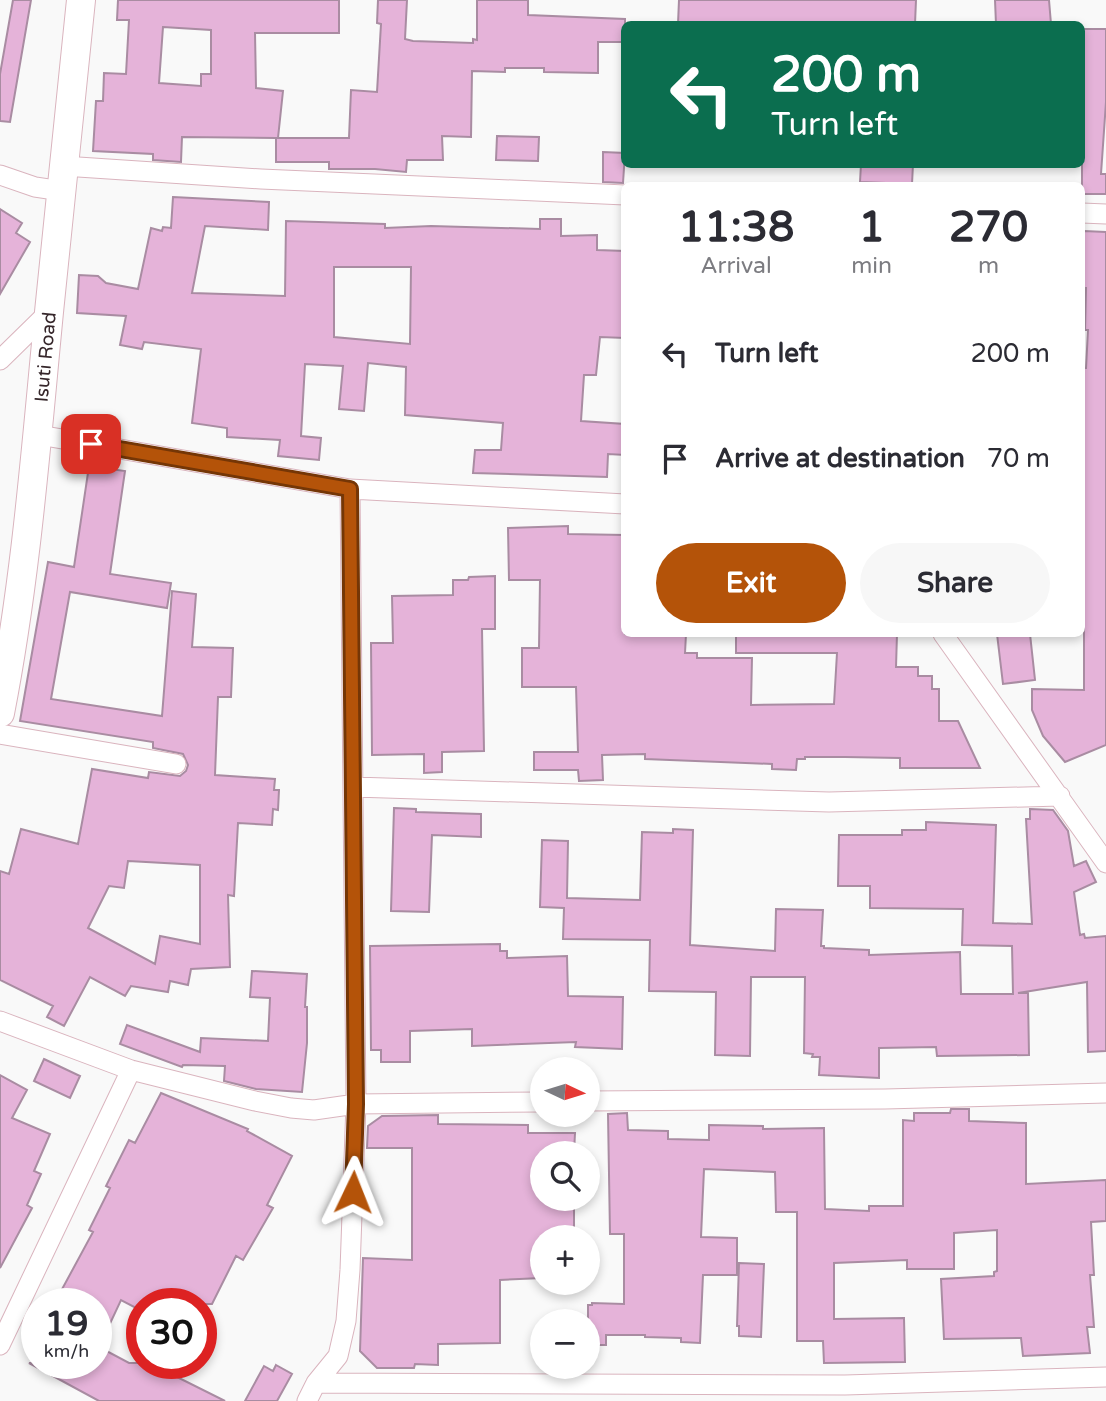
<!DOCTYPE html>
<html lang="en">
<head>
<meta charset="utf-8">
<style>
	:root { --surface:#fff; --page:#f7f7f7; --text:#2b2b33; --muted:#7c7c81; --accent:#b45309 }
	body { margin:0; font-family:"Varela Round",sans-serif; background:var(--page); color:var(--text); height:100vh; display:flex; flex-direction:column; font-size:26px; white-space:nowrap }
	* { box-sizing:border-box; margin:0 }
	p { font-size:23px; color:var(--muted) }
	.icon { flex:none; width:38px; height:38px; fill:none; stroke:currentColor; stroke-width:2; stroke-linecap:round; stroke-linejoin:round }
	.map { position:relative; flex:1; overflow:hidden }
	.details { position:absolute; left:621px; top:182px; width:464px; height:455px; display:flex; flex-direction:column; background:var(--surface); border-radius:10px; box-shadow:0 4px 10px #0003 }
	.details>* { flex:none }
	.top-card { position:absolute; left:621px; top:21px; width:464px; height:147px; border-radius:10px; box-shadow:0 4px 10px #0003; background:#0b6e4f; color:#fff; overflow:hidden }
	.needle { width:46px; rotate:94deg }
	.controls { position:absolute; left:530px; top:1057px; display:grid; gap:14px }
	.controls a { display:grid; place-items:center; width:70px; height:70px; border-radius:50%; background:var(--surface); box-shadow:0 4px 10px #0003; font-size:35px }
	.speed { position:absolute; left:21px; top:1288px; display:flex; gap:14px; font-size:35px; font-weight:700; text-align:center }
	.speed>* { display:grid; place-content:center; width:91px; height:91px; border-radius:50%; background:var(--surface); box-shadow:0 4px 10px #0003; line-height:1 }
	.speed small { font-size:18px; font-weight:400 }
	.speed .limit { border:10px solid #d22; background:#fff; color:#111 }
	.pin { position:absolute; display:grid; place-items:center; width:60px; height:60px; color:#fff; margin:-30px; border-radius:14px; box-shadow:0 4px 10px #0006 }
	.me { position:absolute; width:77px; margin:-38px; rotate:2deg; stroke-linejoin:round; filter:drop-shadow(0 0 5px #0008) }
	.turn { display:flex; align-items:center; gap:24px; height:147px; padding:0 35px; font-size:32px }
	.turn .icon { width:91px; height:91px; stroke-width:2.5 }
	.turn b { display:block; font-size:49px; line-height:60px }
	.eta { display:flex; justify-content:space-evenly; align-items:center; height:119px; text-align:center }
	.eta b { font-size:42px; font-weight:700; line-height:49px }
	.primary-button { display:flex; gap:14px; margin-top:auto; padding:14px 35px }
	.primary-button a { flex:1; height:80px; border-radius:42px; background:var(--accent); color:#fff; font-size:28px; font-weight:700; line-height:80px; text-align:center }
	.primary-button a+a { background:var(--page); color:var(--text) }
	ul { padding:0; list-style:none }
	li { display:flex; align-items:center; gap:21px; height:105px; padding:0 35px }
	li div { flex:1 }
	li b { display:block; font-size:26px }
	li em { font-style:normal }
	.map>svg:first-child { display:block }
	.building { fill:#e5b3d9; stroke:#a98ca2; stroke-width:2; fill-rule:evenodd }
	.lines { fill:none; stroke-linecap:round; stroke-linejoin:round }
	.street-casing { stroke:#dab4be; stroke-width:21 }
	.secondary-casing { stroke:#dab4be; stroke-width:30 }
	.street { stroke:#fff; stroke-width:19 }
	.secondary { stroke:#fff; stroke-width:28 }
	.route-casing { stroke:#753606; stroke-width:18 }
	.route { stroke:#b45309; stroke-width:12 }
	.labels { text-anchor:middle; stroke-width:6; stroke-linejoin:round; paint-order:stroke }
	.street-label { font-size:19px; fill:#35262a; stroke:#f9f9f9 }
</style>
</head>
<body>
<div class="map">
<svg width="1106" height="1401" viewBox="0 0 1106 1401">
	<rect width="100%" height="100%" fill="#f9f9f9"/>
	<path class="building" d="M13,0H31L10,122L0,121V74Z
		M118,0H339V33H255L256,88L283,91L278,138H349L351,90L377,92L381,24L377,23L378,0H407L405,39L413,41L473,43V39L477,40V0H528V15L625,19V42H598V73L544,72V68H505V72L472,71L471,137L442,136L443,160H407L406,172L375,169H329V162H276V138L182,137L181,162L153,160V154L93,151L96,101H103L104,73L126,74L129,20H117ZM163,27L211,30V74H201V86L159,83Z
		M679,0H916L915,24H678Z
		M995,0H1049L1051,24H996Z
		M1082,29H1106V102L1101,174H1106V194H1082Z
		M497,136L539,137L538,161L496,160Z
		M603,152L625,153L623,183L603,182Z
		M861,164H913L912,184L860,182Z
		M173,197L269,202L268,230L205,226L192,293L285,296L286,221L385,224V228L431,226L540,229V219H561V236L597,235V250L625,251V338L600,337L596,375H584L581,421L625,424V455L608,454L607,477L473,473L475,450H501L503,423L405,415L406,367L368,363L364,411L339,409L343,366L305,364L301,436L321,438L319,460L278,456L280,440L227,437V428L192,423L201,349L144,342L142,349L120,345L126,316L77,313L79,275L98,276L106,283L138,289L151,228L162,231L163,227L171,228ZM334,267H411L410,344L334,337Z
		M0,209L22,223L16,233L30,242L0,294Z
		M1084,231L1106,232V745L1065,762L1043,736L1032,710V689L1084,690V615H1082L1083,394H1082V368H1086L1088,330H1085L1086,288H1083Z
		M89,466L125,471L110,574L171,583L167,608L70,592L51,699L162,716L172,591L196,594L192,647L233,648L231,697H218L215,775L275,779L274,790H279L278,810L273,809L272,825L238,823L234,896L228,895L230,967L191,969L188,985L170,981L168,992L131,986L125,996L90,977L64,1026L47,1017L53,1006L0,980V871L9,874L21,829L78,844L92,769L148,778L149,772L180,776L186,771L188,765L183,754L153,748V742L20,721L48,562L74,567ZM128,861L200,865V944L160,936L155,964L88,928L109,886L124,888Z
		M568,526V534L625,535V634H686L685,653H697V658H752L751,705L834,704L837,653H736V634H897L896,667H918V676H932V689H939V721H958L980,768H900V758L845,757H805V759H797L796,770L772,769V764L645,759V754L602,755L603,780L579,781L578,770H534V752H578L576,687H522V648H539L540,580H509L508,528Z
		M495,576V629H482L484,751L442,752V772L424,773V754L372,755L371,643H393L392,596L453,595V580H468L469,577Z
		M997,634H1030L1035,680L1003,684Z
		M394,808L416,809V812L481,814V837L432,835L429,912L391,911Z
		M1030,809L1053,810L1068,831L1074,866L1086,861L1096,882L1074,892L1080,935L1084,934L1085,938L1106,936V1051L1088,1052L1087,982L1018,993H1028L1029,1055L937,1056L936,1047L879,1048V1078L819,1075L820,1057H812L813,1054L804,1053L805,977H751L750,1056L715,1055L716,992L649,991L650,940L563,939L564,908L540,907L542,840L568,841L567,898L640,900L642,832L673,833V829L693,830L690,945L775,951L776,909L823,910L821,946H824V948L869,950V955L960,952L961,994H1013L1012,946L962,945L963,909L870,908V886H838L839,835H902V830H926V822L996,825L993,923L1032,924L1026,819H1030Z
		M500,944V951H507V958L567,956L568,996L623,997L622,1049L575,1047L576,1042L472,1046V1029L410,1031V1062H381V1050H371L370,946Z
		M252,971L307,974L305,1007H307V1043L302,1092L256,1089L224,1081L225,1066L183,1065L182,1067L120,1044L127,1025L200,1052L201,1038L268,1041L270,998L250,997Z
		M44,1059L80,1076L70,1098L34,1081Z
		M0,1075L27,1090L12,1118L50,1134L34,1171L41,1174L27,1205L32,1208L0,1268Z
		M161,1093L248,1129L247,1131L292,1156L267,1205L273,1208L243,1260L236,1256L212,1304H142V1311L121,1300L99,1347L129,1363H182L175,1376L225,1401H99L29,1363H96V1304H54L93,1232L89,1230L110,1188L106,1186L129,1140L135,1143Z
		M951,1109H969V1121L1026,1123V1184L1106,1180V1221L1091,1222L1094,1275H1090L1094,1327H1087L1090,1353L1023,1356L1021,1338L944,1339L941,1279L994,1276V1272L997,1271V1230L954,1233V1269H907V1260L834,1263V1319L904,1318L905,1362L824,1363L823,1341H797V1212H776L775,1172L704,1169L701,1237L737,1238V1275H703L700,1343L681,1342V1338L645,1337V1335H606V1345H588V1305H592V1303L624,1304V1234H610L608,1114L627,1113L628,1130L668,1131V1139L709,1140V1125L763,1126V1129L824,1128L825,1209L869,1211V1206H903V1120L914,1121V1113H950Z
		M438,1115V1124L528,1125V1133H575L574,1153H542V1199H574V1237H542V1278L500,1280V1343L438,1344V1365L415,1364L414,1368H377L360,1351L363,1258L412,1260V1148H367L368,1126L382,1116Z
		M739,1263L764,1264L761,1337L739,1336V1326H737Z
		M276,1365L292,1374L277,1401H245L264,1366L273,1371Z"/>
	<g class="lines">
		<defs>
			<path id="street" d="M63,166L261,179L625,195
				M0,175L35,187L62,191
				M1082,213L1106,214
				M0,360L49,312
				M39,435L350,489L625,504
				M943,634L1106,863
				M0,734L176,764
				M354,787L829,802L1060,796
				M0,1021L131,1070L255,1101L291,1108L314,1110L356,1104L542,1102
				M588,1101L885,1099L1106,1093
				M0,1345L131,1070
				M316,1383L845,1385L1106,1377
				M307,1401L316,1383L338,1356L346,1321L350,1270L356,1104L350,489"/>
			<g id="secondary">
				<path id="s1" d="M0,713C26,580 36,446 49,312C59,208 70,104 81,0"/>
			</g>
		</defs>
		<use href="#street" class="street-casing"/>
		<use href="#secondary" class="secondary-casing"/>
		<use href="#street" class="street"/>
		<use href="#secondary" class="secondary"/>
	</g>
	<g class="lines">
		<defs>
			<path id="route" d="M91,444L350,489L356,1104L353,1192"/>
		</defs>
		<use href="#route" class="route-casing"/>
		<use href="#route" class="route"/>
	</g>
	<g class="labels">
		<g class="street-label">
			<text dy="7" stroke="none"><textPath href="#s1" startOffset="359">Isuti Road</textPath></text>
		</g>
	</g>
</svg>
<div class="controls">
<a><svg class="needle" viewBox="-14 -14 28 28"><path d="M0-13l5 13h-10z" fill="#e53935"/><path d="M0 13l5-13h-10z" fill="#7c7c81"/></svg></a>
<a><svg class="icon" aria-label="search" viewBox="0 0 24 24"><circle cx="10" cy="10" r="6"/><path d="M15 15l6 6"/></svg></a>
<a>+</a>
<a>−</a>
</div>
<div class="speed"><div>19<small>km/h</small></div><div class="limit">30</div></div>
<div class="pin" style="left:91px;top:444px;background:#d93025"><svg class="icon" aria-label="arrive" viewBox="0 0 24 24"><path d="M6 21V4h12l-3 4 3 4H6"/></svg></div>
<svg class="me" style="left:353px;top:1192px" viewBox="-20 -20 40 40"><path d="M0-17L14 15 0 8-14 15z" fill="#b45309" stroke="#fff" stroke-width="4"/></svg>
<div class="top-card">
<div class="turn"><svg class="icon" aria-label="left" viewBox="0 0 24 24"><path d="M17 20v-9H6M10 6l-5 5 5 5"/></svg><div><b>200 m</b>Turn left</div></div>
</div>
<section class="details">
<div class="eta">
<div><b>11:38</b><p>Arrival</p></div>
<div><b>1</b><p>min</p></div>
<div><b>270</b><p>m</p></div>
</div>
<ul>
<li><svg class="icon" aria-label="left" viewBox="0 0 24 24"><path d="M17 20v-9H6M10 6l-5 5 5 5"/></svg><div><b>Turn left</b></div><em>200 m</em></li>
<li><svg class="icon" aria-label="arrive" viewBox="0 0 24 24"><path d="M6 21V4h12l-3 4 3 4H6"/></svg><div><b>Arrive at destination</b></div><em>70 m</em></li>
</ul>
<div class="primary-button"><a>Exit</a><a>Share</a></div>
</section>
</div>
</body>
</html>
